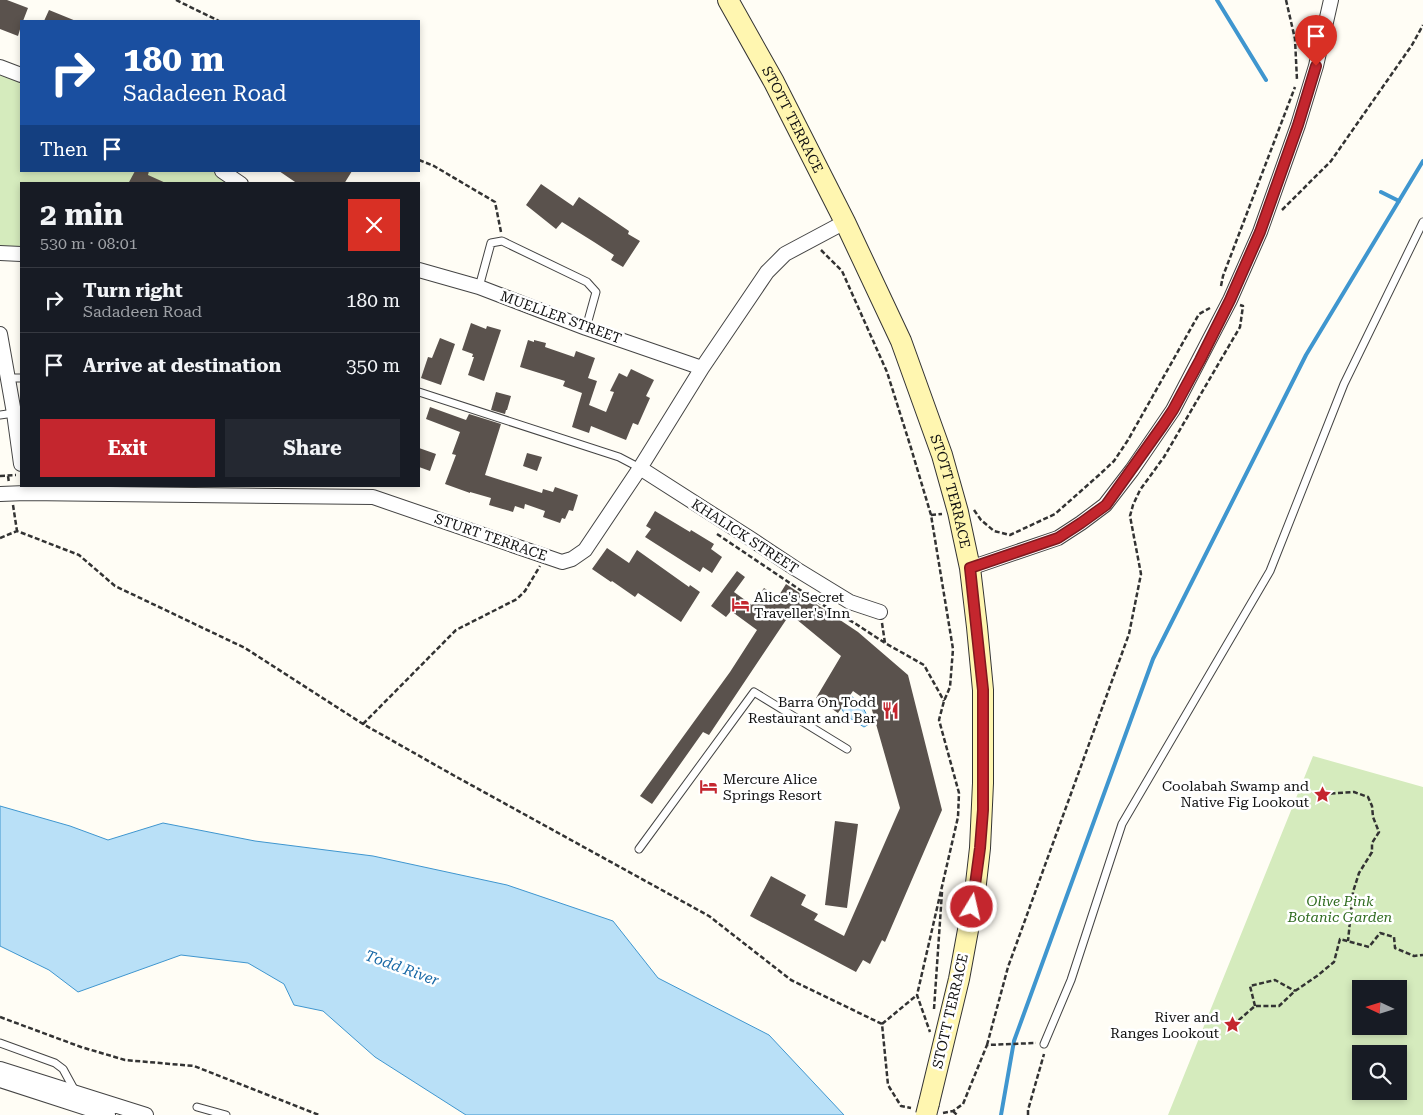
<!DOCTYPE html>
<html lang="en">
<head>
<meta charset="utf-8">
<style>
	:root { --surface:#171b24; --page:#242831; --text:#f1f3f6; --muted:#9ea1a6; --line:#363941; --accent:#c4262e }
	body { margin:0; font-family:"Roboto Serif",serif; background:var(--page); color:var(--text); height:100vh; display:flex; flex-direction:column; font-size:19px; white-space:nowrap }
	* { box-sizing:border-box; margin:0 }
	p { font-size:16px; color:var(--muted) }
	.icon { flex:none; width:28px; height:28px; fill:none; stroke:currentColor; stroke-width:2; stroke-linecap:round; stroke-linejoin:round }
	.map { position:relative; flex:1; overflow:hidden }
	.sheet { position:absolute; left:20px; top:182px; width:400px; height:305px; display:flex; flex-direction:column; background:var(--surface); border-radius:0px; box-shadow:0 2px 8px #0003 }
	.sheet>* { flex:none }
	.hud { position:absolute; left:20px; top:20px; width:400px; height:152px; border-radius:0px; box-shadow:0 2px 8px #0003; background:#1a4fa0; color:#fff; overflow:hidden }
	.needle { width:32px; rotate:274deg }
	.fabs { position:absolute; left:1352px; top:980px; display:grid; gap:10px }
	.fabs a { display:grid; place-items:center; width:55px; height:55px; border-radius:0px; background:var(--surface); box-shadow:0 2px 8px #0003; font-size:25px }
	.pin { position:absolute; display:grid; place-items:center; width:42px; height:42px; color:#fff; margin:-51px -21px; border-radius:50% 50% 50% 0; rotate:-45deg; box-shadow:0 0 5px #0007 }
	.pin .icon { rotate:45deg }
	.me { position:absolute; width:55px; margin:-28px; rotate:9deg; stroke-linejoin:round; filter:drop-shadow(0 0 4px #0008) }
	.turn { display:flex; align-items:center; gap:18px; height:105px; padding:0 20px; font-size:22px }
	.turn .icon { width:65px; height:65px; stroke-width:2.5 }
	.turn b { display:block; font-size:35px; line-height:42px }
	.then { display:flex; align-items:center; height:48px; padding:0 20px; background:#0003; gap:10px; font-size:19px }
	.round { display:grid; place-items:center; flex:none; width:52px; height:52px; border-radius:0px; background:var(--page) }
	.head { display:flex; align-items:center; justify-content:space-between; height:85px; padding:0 20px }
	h1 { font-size:30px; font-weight:700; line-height:38px }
	.action { display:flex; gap:10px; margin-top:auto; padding:10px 20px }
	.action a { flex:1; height:58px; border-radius:0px; background:var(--accent); color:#fff; font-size:20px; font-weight:700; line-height:58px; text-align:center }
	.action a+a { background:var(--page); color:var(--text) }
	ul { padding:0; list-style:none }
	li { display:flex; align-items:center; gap:15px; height:65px; padding:0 20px; border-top:1px solid var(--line) }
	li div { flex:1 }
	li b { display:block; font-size:19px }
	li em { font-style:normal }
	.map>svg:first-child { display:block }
	.green { fill:#d5ebbd; fill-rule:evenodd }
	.water { fill:#b9e0f7; stroke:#3f96cf }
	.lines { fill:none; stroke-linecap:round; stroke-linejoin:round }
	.stream { stroke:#3f96cf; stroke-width:4 }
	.building { fill:#5a524d }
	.service-casing { stroke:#444; stroke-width:9 }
	.minor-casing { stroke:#444; stroke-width:16 }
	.secondary-casing { stroke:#333; stroke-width:22 }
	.path { stroke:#333; stroke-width:2.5; stroke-dasharray:5 2.5; stroke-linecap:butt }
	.service { stroke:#fff; stroke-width:7 }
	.minor { stroke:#fff; stroke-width:14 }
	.secondary { stroke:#fff6b0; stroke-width:20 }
	.secondary-bridge-casing { stroke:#333; stroke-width:22; stroke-linecap:butt }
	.secondary-bridge { stroke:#fff6b0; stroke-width:20 }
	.route-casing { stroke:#7f191e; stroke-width:12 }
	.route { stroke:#c4262e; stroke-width:9 }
	.labels { text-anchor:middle; stroke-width:5; stroke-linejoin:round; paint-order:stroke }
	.street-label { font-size:14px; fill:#111; stroke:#fff }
	.poi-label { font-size:14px; fill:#111; stroke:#fff; text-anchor:end }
	.park-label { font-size:14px; font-style:italic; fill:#2f6b1f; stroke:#fff }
	.water-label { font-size:15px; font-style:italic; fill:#1768a6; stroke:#fff }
</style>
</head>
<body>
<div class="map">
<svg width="1423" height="1115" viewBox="0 0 1423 1115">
	<rect width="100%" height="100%" fill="#fffdf5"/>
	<path class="green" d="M0,67L21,75V171H222L241,184H21V254L0,253Z
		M1313,756L1423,787V1115H1168ZM1361,989H1399V1026H1361ZM1361,1054H1399V1091H1361Z"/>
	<path class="water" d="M850,695L861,704L871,723L864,727L845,715L841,707Z
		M0,806L70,826L108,840L163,823L255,841L373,856L507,885L613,921L658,978L769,1035L844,1115H466L375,1057L323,1011L294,1005L284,984L248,963L181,955L78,992L49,970L0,946Z"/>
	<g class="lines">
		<path class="stream" d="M1217,0L1266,80
			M1381,192L1399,201
			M1001,1115L1014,1041L1153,659L1306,355L1423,161"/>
	</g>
	<path class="building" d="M0,0H7L28,8L23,21H21V26L18,36L0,29Z
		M49,10L76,21H44Z
		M135,171H149L148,175L168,184H128Z
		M279,171H352L344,184H298Z
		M541,184L573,206L579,197L629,231L628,234L640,241L623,267L611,260L614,255L594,242L562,222L556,229L526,205Z
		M471,323L486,329L487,326L501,330L484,381L468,375L474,357H472L473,354L462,350Z
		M440,338L455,344L441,385L421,378L428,357L432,358Z
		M528,340L534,342V340L546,343L545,347L574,357L576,351L595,358L588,378L597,381L589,405L606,412L614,392L610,391L619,373L627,377L631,369L654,380L646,396L650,398L638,425L633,423L626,440L591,426L589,433L572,427L582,393L563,386L565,381L520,367Z
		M496,392L511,396L507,410H506L505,414L491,410Z
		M430,407L466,420L469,414L501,424L485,475L542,493L543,489L553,492L555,487L578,495L573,511L569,510L565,519L562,518L560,523L543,517L545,511L525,504L524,509L515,506L513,512L489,505L491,498L470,492V493L445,484L456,455L452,454L460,432L426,419Z
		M419,448L436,454L430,471L419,467Z
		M527,453L542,457L537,471L523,466Z
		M655,511L690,532L691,530L714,544L711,549L722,557L712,573L703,567L700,572L645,537L651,529L646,526Z
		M607,548L629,563L637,550L689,587L690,585L700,592L681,622L638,593L635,597L612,581L611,582L592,569Z
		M737,571L745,577L734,592L752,605L764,588L778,597L786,584L858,632L908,675L942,810L885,942L882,940L870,964L863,960L856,972L750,916L771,876L806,895L801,905L818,914L814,920L844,936L900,808L870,703L853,691L838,713L816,698L841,656L790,614L709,735L703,732L652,804L640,796L730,672L757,630L731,611L726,617L711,606Z
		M835,821L858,824L847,908L825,905Z"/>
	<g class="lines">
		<defs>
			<path id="service" d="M479,287L491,243L502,241L587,282L596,292L586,328
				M8,378H21
				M419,392L619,457L640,468
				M0,415L14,413
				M639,849L754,692L847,749
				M0,1043L55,1063L63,1069L75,1091
				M1044,1044L1071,980L1122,824L1270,571L1344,384L1423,222
				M197,1107L226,1115"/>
			<path id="minor" d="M0,67L21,75
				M222,171L241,184
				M0,253L21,254
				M419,270L479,287L586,328L702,368
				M0,334L14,413L21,464
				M640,468L751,539L796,569L850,602L880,612
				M0,494L26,493L373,497L562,562L572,559L585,550L640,468L702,368L767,272L785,254L845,222
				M970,568L1058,538L1081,523L1105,505L1132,470L1173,410L1230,300L1260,232L1298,125L1316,66L1331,0
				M0,1069L146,1115
				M0,1080L108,1115"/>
			<g id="secondary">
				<path id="s1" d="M728,0L774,82L845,222L901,341L942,455L958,512L970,568L977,627L983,690V783L980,848L975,892L959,979L929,1103"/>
			</g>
		</defs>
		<use href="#service" class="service-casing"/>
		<use href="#minor" class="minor-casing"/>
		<use href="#secondary" class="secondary-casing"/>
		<path class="path" d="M176,0L219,21
			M1286,0L1295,39L1297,80
			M419,160L434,166L495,202L501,232
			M1282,210L1331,161L1412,45L1423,25
			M821,250L842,271L887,372L911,448L931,515L953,649L950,687L944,701L939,720L959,793L958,817L917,995L930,1032
			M1221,286L1223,276L1295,87
			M0,476L16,475
			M8,476L9,483
			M13,505L17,531
			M974,510L981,520L994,531L1010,535L1055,514L1099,475L1114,461L1128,440L1199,314L1210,308
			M931,515L942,514
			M717,534L818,602L856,624L885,643
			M0,538L17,531L79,555L115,586L245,648L363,724L453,775L709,916L791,980L882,1024L888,1085L901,1106L911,1108
			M882,623L885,643L924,665L944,701
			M363,724L456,630L517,599L525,591L540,566
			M1323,794L1354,792L1368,797L1372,806L1373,817L1379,832L1372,843V852L1359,873L1353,892L1348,941
			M1255,1006L1250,986L1275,980L1295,991
			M934,1009L942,892
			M0,1017L81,1047L125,1060L194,1066L319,1115
			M882,1024L917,995
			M1233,1025L1255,1006H1279L1295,991L1317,976L1334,962L1340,939L1369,947L1380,933L1394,937L1395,948L1414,956L1423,955
			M987,1045L1008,967L1129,634L1141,574L1130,516L1133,505L1140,490L1164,457L1240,327L1243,306L1240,305
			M953,1111L957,1115
			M943,1113L953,1111L963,1104L987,1045L1036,1043
			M1028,1115V1110L1044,1054"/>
		<use href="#service" class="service"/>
		<use href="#minor" class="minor"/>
		<use href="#secondary" class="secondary"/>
		<defs>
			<path id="secondary-bridge" d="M926,1115L929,1103"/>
		</defs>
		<use href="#secondary-bridge" class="secondary-bridge-casing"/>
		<use href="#secondary-bridge" class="secondary-bridge"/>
	</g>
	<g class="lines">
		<defs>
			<path id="route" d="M972,907L980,848L983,810V690L970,568L1058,538L1081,523L1106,505L1163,425L1173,410L1200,360L1230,300L1260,232L1298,125L1316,66"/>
		</defs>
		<use href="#route" class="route-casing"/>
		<use href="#route" class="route"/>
	</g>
	<defs>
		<symbol id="hotel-bare" viewBox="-9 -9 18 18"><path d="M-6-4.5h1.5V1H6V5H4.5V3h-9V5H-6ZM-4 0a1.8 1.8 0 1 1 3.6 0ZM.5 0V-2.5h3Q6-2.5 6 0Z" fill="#c4262e" stroke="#fff" stroke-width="2.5" paint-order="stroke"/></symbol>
		<symbol id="restaurant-bare" viewBox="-9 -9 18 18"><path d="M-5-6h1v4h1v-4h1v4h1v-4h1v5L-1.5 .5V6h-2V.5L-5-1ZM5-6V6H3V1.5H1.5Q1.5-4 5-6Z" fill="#c4262e" stroke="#fff" stroke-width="2.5" paint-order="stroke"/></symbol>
		<symbol id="sight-bare" viewBox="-9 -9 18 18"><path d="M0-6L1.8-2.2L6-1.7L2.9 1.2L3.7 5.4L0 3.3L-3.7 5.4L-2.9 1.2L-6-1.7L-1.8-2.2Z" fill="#c4262e" stroke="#fff" stroke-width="2.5" paint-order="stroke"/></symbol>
	</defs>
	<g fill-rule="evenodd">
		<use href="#hotel-bare" x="728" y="592" width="25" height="25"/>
		<use href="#restaurant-bare" x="878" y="698" width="25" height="25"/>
		<use href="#hotel-bare" x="696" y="774" width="25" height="25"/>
		<use href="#sight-bare" x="1310" y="782" width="25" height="25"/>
		<use href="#sight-bare" x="1220" y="1012" width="25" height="25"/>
	</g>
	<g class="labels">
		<g class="street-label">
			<text dy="5" stroke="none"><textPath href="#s1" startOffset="136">STOTT TERRACE</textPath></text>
			<text transform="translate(561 317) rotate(20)" y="5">MUELLER STREET</text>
			<text dy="5" stroke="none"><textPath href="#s1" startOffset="541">STOTT TERRACE</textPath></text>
			<text transform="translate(745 536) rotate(33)" y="5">KHALICK STREET</text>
			<text transform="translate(491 537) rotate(19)" y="5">STURT TERRACE</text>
			<text transform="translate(950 1011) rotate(-77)" y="5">STOTT TERRACE</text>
		</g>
		<g class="poi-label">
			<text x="754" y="602" text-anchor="start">Alice's Secret<tspan x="754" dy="16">Traveller's Inn</tspan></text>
			<text x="876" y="707">Barra On Todd<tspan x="876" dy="16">Restaurant and Bar</tspan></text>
			<text x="723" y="784" text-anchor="start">Mercure Alice<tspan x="723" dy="16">Springs Resort</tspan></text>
			<text x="1309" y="791">Coolabah Swamp and<tspan x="1309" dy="16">Native Fig Lookout</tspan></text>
			<text x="1219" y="1022">River and<tspan x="1219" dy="16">Ranges Lookout</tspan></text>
		</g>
		<g class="park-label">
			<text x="1340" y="906">Olive Pink<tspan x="1340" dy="16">Botanic Garden</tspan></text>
		</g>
		<g class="water-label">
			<text transform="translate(402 968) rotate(20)" y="5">Todd River</text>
		</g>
	</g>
</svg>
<div class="fabs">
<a><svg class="needle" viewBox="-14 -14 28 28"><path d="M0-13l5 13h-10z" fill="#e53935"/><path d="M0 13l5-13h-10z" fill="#9ea1a6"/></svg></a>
<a><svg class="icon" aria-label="search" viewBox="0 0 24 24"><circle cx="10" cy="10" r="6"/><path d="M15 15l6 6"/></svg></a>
</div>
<div class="pin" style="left:1316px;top:66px;background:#d93025"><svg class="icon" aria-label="arrive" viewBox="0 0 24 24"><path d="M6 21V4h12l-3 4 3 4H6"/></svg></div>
<svg class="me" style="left:972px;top:907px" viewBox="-20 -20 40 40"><circle r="17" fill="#c4262e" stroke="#fff" stroke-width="3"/><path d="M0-11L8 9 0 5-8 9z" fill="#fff"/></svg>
<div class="hud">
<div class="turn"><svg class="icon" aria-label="right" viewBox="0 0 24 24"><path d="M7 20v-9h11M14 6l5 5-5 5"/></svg><div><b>180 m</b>Sadadeen Road</div></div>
<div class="then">Then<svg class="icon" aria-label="arrive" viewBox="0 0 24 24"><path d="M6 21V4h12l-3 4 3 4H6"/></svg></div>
</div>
<section class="sheet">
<div class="head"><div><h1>2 min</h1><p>530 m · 08:01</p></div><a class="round" style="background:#d93025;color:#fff"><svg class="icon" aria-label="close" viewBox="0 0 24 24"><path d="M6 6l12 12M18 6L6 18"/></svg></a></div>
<ul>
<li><svg class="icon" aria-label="right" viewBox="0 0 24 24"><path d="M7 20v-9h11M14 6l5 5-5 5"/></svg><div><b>Turn right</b><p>Sadadeen Road</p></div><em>180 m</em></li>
<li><svg class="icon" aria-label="arrive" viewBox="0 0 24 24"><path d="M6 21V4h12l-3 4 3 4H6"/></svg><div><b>Arrive at destination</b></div><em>350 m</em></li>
</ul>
<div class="action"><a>Exit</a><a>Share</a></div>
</section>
</div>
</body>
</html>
